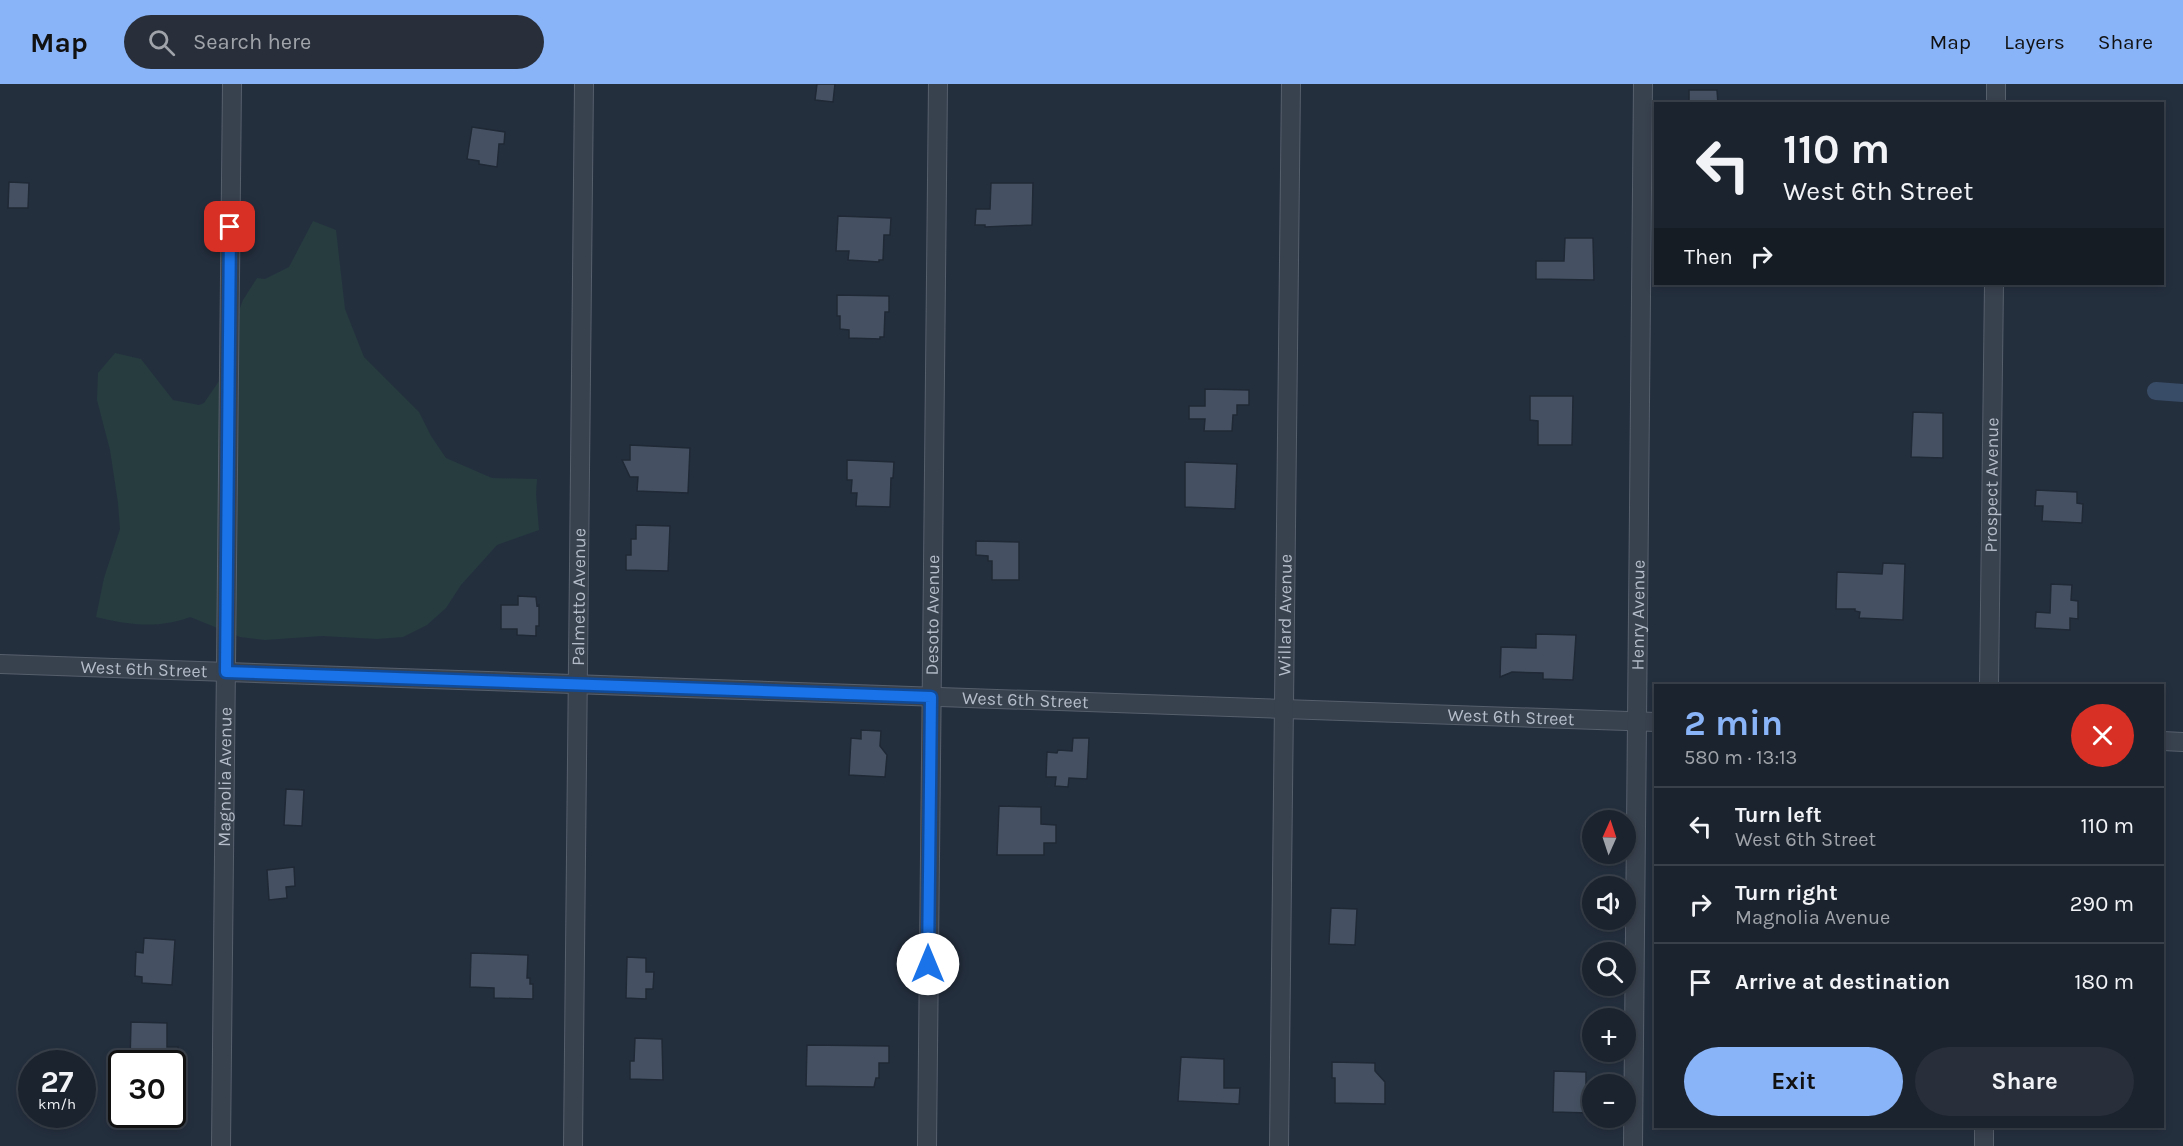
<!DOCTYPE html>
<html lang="en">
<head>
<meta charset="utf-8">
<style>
	:root { --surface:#1b232e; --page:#282f3a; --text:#f1f3f6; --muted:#a0a4aa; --line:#39404a; --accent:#8ab4f8 }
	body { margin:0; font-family:Karla,sans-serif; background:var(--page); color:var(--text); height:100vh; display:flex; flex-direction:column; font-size:22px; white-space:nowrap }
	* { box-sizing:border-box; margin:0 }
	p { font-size:20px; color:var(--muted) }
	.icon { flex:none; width:33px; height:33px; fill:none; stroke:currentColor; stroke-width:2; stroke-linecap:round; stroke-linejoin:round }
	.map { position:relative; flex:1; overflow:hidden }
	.side { position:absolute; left:1654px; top:600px; width:510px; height:444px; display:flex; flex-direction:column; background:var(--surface); border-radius:0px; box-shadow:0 3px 9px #0003,0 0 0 2px var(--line) }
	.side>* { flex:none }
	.banner { position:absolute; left:1654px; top:18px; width:510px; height:183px; border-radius:0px; box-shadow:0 3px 9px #0003,0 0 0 2px var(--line); background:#1b232e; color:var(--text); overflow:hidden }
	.needle { width:39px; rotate:3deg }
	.buttons { position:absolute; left:1582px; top:726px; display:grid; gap:12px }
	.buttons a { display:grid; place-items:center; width:54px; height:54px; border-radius:50%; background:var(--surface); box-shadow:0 3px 9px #0003,0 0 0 2px var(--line); font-size:30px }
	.speed { position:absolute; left:18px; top:966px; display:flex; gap:12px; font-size:30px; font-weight:700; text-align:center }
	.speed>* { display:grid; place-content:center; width:78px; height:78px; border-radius:50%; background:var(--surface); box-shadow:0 3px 9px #0003,0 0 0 2px var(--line); line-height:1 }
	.speed small { font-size:15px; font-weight:400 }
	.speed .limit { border:3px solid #111; border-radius:9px; background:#fff; color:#111 }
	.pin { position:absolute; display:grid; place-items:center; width:51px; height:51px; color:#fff; margin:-26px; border-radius:12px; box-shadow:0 3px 9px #0006 }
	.me { position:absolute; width:66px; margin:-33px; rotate:0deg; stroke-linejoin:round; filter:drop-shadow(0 0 4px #0008) }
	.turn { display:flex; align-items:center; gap:21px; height:126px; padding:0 30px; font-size:27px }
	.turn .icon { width:78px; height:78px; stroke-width:2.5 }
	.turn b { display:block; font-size:42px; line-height:51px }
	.then { display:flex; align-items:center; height:57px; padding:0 30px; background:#0003; gap:12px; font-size:22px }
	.round { display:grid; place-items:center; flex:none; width:63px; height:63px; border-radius:32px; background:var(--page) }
	.head { display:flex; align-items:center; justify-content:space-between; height:102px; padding:0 30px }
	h1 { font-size:36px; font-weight:700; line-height:45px; color:var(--accent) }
	.button { display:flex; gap:12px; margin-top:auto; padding:12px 30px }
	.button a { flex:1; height:69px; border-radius:36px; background:var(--accent); color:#111; font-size:24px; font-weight:700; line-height:69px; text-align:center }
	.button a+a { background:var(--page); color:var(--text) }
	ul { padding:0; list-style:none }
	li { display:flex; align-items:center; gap:18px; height:78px; padding:0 30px; border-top:2px solid var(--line) }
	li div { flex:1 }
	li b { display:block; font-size:22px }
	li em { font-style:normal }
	header { display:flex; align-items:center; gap:36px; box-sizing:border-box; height:84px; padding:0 30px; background:var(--accent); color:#111 }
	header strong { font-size:28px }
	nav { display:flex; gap:33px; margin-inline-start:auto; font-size:21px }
	.search { width:420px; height:54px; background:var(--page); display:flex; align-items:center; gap:15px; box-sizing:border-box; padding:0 21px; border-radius:33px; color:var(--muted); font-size:22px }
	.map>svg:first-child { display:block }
	.green { fill:#263c3f }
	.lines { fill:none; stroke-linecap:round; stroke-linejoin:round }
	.canal { stroke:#394c67; stroke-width:18 }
	.building { fill:#455162; stroke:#1f2835; stroke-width:1.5 }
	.minor-casing { stroke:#565f6c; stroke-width:20 }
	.minor { stroke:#38414e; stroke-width:18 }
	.route-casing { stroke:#114b97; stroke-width:15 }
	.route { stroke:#1a73e8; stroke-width:10 }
	.labels { text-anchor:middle; stroke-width:4.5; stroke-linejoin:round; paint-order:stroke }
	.street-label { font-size:18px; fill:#b4bcc9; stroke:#1d2633 }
</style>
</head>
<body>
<header>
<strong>Map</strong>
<div class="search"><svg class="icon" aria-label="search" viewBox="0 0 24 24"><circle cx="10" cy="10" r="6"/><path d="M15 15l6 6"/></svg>Search here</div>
<nav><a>Map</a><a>Layers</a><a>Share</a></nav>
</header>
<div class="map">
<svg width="2183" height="1062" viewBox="0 0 2183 1062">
	<rect width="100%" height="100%" fill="#242f3e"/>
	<path class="green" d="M313,137L336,146L345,225L364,273L419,328L431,352L446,374L492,394L537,395L536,410L539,446L497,461L461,501L446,524L427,541L403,553L377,555L322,552L265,556L240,553L190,533C159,545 128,541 96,533L104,494L120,445L118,419L110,366L97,316L98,289L115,269L141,275L173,316L199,321L204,319L221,294L234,239L243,216L257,194L265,195L289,183Z"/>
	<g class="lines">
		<path class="canal" d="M2156,307L2183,309"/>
	</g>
	<path class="building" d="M817,0H835L833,18L815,16Z
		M1689,6H1717L1718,20H1689Z
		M472,43L505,48L504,60H499L497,83L479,80V77L467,75Z
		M9,98L29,99L28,124H8Z
		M991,99H1033L1032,141L985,143V141H975L976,125H990Z
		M838,132L891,134L890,151H884L883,176H879V178L848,176L849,167H836Z
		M1565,154H1593L1594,196L1536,195V177H1564Z
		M837,211L889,212V228H885L884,253H880V255L849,254V246L840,245V232H837Z
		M1205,305L1249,306V321H1237V331H1233L1232,347H1204L1205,335H1189V322H1205Z
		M1530,312H1573L1572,361H1538V337L1530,336Z
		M1913,328L1943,329V374L1911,373Z
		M630,361L690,364L688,409L637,407L638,393H630L622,376H630Z
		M847,376L894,378L893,394H891L890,423L856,422L857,409H851L852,396H847Z
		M1185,378L1237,380L1235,425L1185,423Z
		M2036,406L2077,408V419L2083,420L2082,439L2042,437L2043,422H2035Z
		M636,441L670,442L668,487L626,486V471H631V455H636Z
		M976,457L1019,458V496H992V477H988V472L976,471Z
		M1883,479L1905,480L1903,536L1859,534L1860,528L1855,527V525H1836L1837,488L1882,490Z
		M2051,500L2072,501L2071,516L2078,517V535L2070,534V546L2035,544L2036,528L2050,529Z
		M518,512L536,513L537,522L539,521V542H536V552L517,551V545H501V521H518Z
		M1536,550L1576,551L1573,596L1543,595V589L1512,588L1500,593L1501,563L1536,564Z
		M861,646L881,647L880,662L887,671L885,693L849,691L851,654L861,655Z
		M1073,654H1089L1087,695L1069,694L1068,703L1055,702L1056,693H1046L1047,668L1057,669L1058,666L1072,667Z
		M286,705L304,706L302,742L284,741Z
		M999,722L1041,723V740L1056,741V759H1044V771H997Z
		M294,783L295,802L286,803L287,814L269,816L267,786Z
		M1331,824L1357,825L1355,861L1329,860Z
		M144,854L175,856L172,901L142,899V893L135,892L136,868L143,869Z
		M471,869L528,871L527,894H530V900H533V915L494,914V904L470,903Z
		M627,873L646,874V888H654L653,905H646V915L626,914Z
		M131,938L167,939V963H178V979L130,978Z
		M635,954L662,955L663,996L630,995V977H634Z
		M807,961L889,962V979H879V994H876L874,1003L806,1002Z
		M1181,973L1224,975V1004H1240L1239,1020L1178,1017Z
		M1332,978L1375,979V987L1385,998V1020L1335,1019V994H1332Z
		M1554,987L1586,988V1009H1590V1029L1553,1028Z"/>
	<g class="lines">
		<defs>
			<g id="minor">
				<path d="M1996,20V0"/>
				<path id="s1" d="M0,580L1656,638"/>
				<path id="s2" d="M1989,602L1994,200"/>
				<path d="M2163,657L2183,658"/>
				<path id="s3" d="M221,1062L232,0"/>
				<path id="s4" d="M573,1062L584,0"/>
				<path id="s5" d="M927,1062L938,0"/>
				<path id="s6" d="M1279,1062L1291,0"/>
				<path id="s7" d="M1633,1062L1643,0"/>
				<path d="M1984,1062V1042"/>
			</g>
		</defs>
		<use href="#minor" class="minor-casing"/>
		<use href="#minor" class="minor"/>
	</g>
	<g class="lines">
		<defs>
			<path id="route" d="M230,143L226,588L931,613L928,880"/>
		</defs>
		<use href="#route" class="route-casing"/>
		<use href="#route" class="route"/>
	</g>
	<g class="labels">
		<g class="street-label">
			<text dy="6" stroke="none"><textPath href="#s2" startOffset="201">Prospect Avenue</textPath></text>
			<text dy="6" stroke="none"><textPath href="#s4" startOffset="549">Palmetto Avenue</textPath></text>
			<text dy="6" stroke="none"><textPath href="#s5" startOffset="531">Desoto Avenue</textPath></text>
			<text dy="6" stroke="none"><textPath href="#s6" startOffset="531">Willard Avenue</textPath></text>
			<text dy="6" stroke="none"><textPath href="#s7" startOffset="531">Henry Avenue</textPath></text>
			<text dy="6" stroke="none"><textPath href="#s1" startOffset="144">West 6th Street</textPath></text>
			<text dy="6" stroke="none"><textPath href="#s1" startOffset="1026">West 6th Street</textPath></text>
			<text dy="6" stroke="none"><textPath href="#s1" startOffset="1512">West 6th Street</textPath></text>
			<text dy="6" stroke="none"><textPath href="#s3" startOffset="369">Magnolia Avenue</textPath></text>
		</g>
	</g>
</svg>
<div class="buttons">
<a><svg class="needle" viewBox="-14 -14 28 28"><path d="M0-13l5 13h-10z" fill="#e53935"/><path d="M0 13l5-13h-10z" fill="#a0a4aa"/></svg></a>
<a><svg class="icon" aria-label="sound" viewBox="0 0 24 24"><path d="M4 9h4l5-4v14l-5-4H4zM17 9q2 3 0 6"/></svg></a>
<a><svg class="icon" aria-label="search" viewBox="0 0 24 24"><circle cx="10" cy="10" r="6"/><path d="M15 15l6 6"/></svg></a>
<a>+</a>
<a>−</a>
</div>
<div class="speed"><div>27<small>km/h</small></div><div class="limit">30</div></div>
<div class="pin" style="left:230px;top:143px;background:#d93025"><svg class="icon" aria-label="arrive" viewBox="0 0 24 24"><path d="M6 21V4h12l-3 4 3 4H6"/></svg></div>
<svg class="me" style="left:928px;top:880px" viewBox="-20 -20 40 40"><circle r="19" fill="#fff"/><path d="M0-13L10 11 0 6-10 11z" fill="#1a73e8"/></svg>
<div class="banner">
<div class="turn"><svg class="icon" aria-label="left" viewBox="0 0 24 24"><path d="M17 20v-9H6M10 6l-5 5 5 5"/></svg><div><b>110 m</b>West 6th Street</div></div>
<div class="then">Then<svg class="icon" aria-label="right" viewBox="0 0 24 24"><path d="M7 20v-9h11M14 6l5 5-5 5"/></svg></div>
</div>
<section class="side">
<div class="head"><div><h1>2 min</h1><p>580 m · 13:13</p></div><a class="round" style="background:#d93025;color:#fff"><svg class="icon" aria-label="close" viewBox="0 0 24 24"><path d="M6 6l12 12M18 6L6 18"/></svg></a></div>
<ul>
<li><svg class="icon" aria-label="left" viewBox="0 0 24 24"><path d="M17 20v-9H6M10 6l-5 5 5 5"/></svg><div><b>Turn left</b><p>West 6th Street</p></div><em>110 m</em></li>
<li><svg class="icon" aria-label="right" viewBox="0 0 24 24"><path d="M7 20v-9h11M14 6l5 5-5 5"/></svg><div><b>Turn right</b><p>Magnolia Avenue</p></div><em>290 m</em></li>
<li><svg class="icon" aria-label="arrive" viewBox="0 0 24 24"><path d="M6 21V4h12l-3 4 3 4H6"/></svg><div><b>Arrive at destination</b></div><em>180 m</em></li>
</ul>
<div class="button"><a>Exit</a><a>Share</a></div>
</section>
</div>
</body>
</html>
